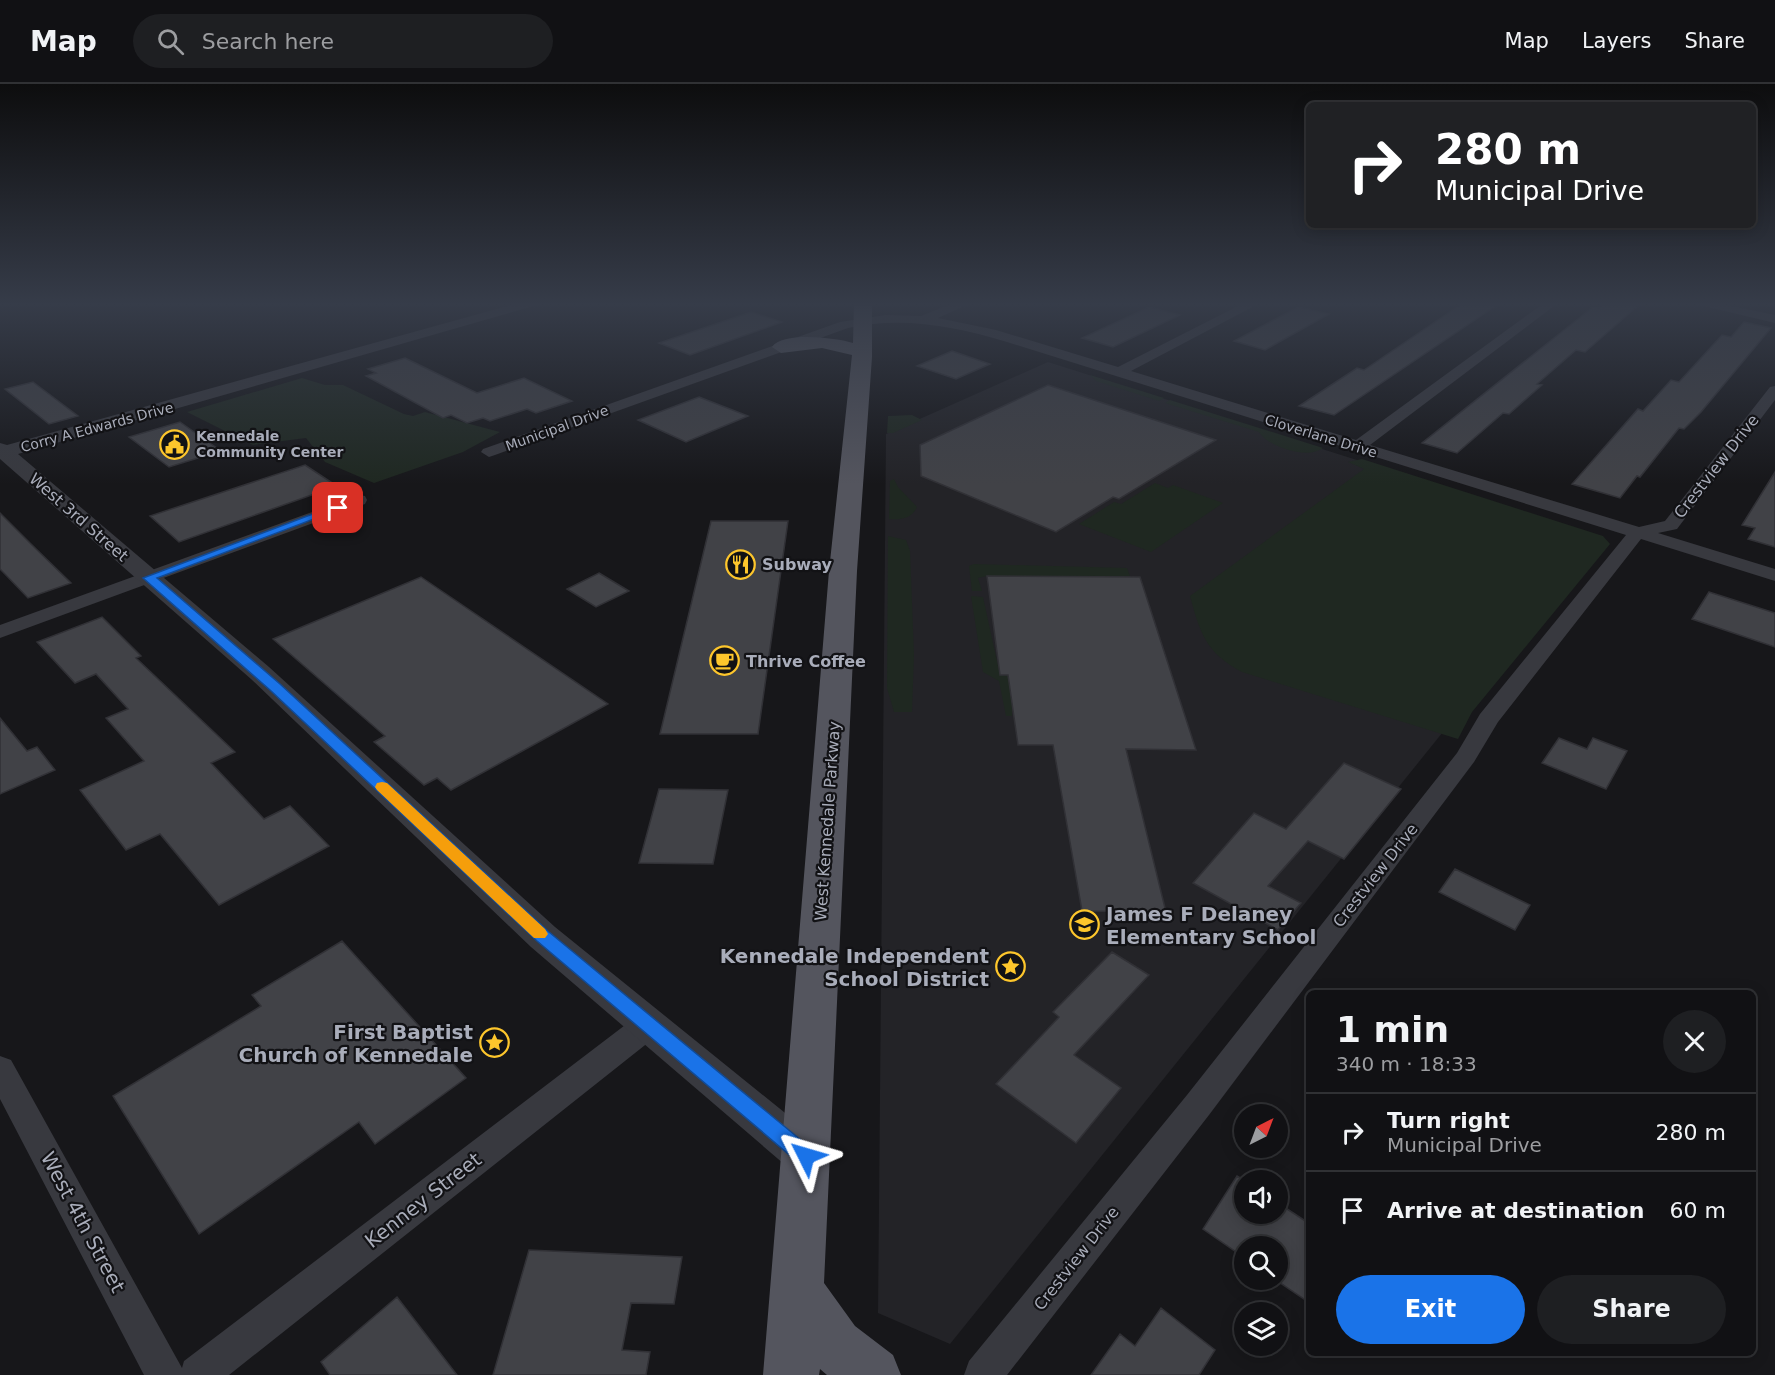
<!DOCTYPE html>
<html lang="en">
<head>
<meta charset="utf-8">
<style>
	:root { --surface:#111114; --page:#1e1f22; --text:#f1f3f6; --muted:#9c9da0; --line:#303134; --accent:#1a73e8 }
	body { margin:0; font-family:"DejaVu Sans",sans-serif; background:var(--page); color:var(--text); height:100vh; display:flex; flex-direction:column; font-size:22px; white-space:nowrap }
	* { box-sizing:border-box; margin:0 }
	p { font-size:20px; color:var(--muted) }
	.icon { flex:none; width:33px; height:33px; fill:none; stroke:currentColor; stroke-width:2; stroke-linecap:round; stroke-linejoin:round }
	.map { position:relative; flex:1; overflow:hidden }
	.drawer { position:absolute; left:1306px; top:906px; width:450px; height:366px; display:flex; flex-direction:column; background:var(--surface); border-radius:9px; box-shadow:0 3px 15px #0003,0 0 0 2px var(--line) }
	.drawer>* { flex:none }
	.top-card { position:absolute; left:1306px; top:18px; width:450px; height:126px; border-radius:9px; box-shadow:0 3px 15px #0003,0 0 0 2px var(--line); background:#202124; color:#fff; overflow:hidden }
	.needle { width:39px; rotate:42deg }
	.buttons { position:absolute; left:1234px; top:1020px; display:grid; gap:12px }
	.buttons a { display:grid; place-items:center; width:54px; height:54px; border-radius:50%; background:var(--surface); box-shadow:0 3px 15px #0003,0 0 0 2px var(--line); font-size:30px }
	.pin { position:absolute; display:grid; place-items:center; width:51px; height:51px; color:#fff; margin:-26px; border-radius:12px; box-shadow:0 3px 9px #0006 }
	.me { position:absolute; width:66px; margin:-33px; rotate:310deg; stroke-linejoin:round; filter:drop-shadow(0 0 4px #0008) }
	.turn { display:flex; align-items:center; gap:21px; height:126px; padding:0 30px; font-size:27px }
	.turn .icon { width:78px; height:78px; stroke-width:2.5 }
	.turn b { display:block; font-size:42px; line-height:51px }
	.round { display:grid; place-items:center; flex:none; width:63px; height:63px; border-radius:32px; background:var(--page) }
	.headline { display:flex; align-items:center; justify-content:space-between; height:102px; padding:0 30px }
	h1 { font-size:36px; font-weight:700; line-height:45px }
	.action { display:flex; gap:12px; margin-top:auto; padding:12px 30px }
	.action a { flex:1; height:69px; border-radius:36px; background:var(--accent); color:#fff; font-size:24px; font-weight:700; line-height:69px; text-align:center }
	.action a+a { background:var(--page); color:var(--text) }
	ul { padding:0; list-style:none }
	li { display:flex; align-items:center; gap:18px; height:78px; padding:0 30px; border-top:2px solid var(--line) }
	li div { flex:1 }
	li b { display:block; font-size:22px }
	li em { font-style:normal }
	header { display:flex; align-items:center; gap:36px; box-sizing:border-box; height:84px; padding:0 30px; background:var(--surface); border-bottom:2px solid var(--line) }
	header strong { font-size:28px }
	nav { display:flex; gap:33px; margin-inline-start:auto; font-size:21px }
	.search { width:420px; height:54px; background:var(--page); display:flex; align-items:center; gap:15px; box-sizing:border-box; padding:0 21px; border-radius:33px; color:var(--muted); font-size:22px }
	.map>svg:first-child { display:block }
	.built { fill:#232327 }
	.green { fill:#1f2821 }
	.building { fill:#414247; stroke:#313136; stroke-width:1.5 }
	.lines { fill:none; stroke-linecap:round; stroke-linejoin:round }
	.minor { fill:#38393f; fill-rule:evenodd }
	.tertiary { fill:#38393f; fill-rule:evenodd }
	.primary { fill:#54555e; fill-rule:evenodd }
	.route { fill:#1a73e8; stroke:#114b97; stroke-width:1.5 }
	.slow { fill:#f59e0b }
	.labels { text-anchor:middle; stroke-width:4.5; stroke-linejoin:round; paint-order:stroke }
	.far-street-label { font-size:14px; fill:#a9adba; stroke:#121215 }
	.far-poi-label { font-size:14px; font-weight:bold; fill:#a9adba; stroke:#121215; text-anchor:start }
	.street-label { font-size:16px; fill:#a9adba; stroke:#121215 }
	.poi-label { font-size:16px; font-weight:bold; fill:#a9adba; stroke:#121215; text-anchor:start }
	.near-poi-label { font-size:20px; font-weight:bold; fill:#a9adba; stroke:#121215; text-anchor:end }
	.near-street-label { font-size:20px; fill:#a9adba; stroke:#121215 }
</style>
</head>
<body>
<header>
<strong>Map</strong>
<div class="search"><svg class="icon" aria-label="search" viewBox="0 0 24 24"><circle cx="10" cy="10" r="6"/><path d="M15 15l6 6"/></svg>Search here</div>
<nav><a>Map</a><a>Layers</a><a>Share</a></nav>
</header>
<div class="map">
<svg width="1775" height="1291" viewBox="0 0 1775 1291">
	<rect width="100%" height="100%" fill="#17171a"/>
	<path class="built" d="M1048,278L1600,453L950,1260L878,1229L886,350Z"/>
	<path class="green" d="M1090,291L1164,314L1159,317L1096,297Z
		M302,294L325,301H343L404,330L413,332L425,328L500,348L463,368L374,399L325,378L306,354L253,361L187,328Z
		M1170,316L1323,364C1308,376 1268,363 1259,348L1165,319Z
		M912,331L922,336L893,349H887L888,332Z
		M1362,375L1603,452L1610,460L1472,628L1458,655L1242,588C1206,569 1200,549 1190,512L1364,385L1348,378Z
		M894,395L898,403L917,423C912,435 900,436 889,435L890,397Z
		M1155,399L1168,404L1173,401L1223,419L1151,468L1079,440L1114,418L1121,420Z
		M888,452L906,456L910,467L914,571L912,628H894L887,604Z
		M974,480L1127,484L1130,492H987L978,494L982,507H972L969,482Z
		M971,512L983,513L1000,591L1094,592L1012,618V632H1006L999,597L983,588Z"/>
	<path class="building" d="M1463,219H1500L1334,331L1299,322L1357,284L1364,286Z
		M1605,219H1641L1585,268L1576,266L1537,300L1542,301L1509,330L1503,329L1457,369L1422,359L1593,223L1599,224Z
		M1149,223L1180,231L1113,263L1082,254Z
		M1298,223L1329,230L1265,266L1234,257Z
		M751,228L782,238L690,271L659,259Z
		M1744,238L1771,244L1701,328L1684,345L1679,344L1640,393L1637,392L1620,414L1572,400L1638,325L1643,327L1671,296L1679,298L1722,251L1731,253Z
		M952,267L990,280L956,295L917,282Z
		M405,274L477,309L524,294L572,317L536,329L527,325L490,337L483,334L467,339L451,331L443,334L366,292L376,289L368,285Z
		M33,298L78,332L49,340L5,305Z
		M1048,301L1216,356L1119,415L1113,413L1056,448L921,392L920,361Z
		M699,313L748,332L686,358L638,336Z
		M180,338L221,367L169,383L129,353Z
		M305,381L337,402L179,458L150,432Z
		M1775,388V463L1748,455L1755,444L1742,441Z
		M0,429L31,460L71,499L28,514L0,485Z
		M711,437H788L758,650H660Z
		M599,489L629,507L596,523L567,505Z
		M987,492L1140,493L1196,666L1126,665L1166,828L1082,827L1053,661H1018L1008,591H1000Z
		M421,493L608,620L451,706L437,694L424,701L374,658L385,652L273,555Z
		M1709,508L1775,529V563L1692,535Z
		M102,533L141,572L136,574L235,668L211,679L264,735L290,722L329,762L219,821L160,750L126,766L80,706L144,677L106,634L128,625L96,590L75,599L37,558Z
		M0,634L27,667L37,663L55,686L0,710Z
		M1559,654L1587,665L1593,654L1627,667L1606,705L1542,679Z
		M1344,679L1401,705L1344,775L1308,757L1268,802L1301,819L1278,846L1193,799L1254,729L1286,745Z
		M659,705L728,706L713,780L639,779Z
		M1455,785L1530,821L1515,846L1439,808Z
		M342,857L466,994L375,1060L359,1038L199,1150L113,1012L261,922L252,911Z
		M1112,868L1149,891L1074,971L1121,1004L1076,1059L996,1000L1059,933L1053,928Z
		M1237,1092L1245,1097V1130H1278V1119L1310,1140V1219L1276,1196L1278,1162H1245V1174L1203,1145Z
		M529,1166L682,1173L674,1220L631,1219L622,1266L650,1268L646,1291H493Z
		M397,1213L457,1291H330L321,1278Z
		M1161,1224L1215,1266L1199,1291H1091L1120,1250L1135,1262Z"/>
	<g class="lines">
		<path class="minor" d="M953,219H971L938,234L996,246L1118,283L1244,219H1260L1131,287L1356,356L1544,219H1558L1370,361L1639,443L1665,437L1770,303L1775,302V316L1677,445L1658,449L1775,485V497L1641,455L1498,638L1474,678L1209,1031L1007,1291H964L969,1277L1187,1011L1457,669L1480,630L1626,451L1007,258C954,242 902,232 848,244L495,371L489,373L481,368L483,365L840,238L886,231L921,232Z
			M1691,219H1717L1775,231V239Z
			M359,411L365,412L367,416L365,420L0,554V541Z
			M648,929L659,932L663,941L659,950L229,1291H144L0,1015V972L11,976L182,1284L184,1277L637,932Z"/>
		<path class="tertiary" d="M518,219H544L18,370L269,583L555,843L821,1058L827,1072L821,1086L806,1091L791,1086L531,863L251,595L0,375V359L7,361Z"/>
		<path class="primary" d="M854,219H872V273L857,487L824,1199L855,1242L893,1271L901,1291H827L820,1285L819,1291H763L829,487L852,271L822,264L781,269L772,263C783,247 836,254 853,259Z"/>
	</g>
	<linearGradient id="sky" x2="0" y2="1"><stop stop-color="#0d0d0e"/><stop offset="0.55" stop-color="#363c49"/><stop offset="1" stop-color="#363c49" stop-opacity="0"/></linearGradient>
	<rect width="1775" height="400" fill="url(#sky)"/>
	<path class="route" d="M334,422L343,424L157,494L280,600L549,848L813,1066L816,1072L813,1079L806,1082L799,1079L537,857L270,606L143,494Z"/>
	<path class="slow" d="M382,698L387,699L545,845L548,850L545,854H534L377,706L375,703L377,699Z"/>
	<defs>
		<symbol id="civic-ring" viewBox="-11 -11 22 22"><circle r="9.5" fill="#121215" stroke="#fdc62c" stroke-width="1.5"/><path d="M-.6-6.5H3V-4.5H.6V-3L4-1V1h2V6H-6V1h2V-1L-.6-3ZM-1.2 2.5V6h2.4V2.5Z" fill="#fdc62c"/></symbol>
		<symbol id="restaurant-ring" viewBox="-11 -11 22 22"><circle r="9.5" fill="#121215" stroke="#fdc62c" stroke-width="1.5"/><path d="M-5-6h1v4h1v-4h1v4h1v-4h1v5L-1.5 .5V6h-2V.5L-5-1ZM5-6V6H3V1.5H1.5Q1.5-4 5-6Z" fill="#fdc62c"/></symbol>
		<symbol id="cafe-ring" viewBox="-11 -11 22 22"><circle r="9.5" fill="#121215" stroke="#fdc62c" stroke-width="1.5"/><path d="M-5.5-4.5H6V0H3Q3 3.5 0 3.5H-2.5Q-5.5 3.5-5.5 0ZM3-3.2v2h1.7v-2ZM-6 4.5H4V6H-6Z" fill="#fdc62c"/></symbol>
		<symbol id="school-ring" viewBox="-11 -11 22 22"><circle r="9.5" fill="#121215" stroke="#fdc62c" stroke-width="1.5"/><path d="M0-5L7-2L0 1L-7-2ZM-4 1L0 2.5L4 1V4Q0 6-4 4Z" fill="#fdc62c"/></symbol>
		<symbol id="sight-ring" viewBox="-11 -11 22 22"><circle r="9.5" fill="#121215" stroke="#fdc62c" stroke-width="1.5"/><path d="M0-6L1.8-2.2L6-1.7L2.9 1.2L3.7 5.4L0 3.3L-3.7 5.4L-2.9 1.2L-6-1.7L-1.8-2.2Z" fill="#fdc62c"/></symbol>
	</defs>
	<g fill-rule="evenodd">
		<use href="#civic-ring" x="158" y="344" width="33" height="33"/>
		<use href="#restaurant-ring" x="724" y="464" width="33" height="33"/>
		<use href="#cafe-ring" x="708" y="560" width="33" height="33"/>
		<use href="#school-ring" x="1068" y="824" width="33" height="33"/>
		<use href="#sight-ring" x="994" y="866" width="33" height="33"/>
		<use href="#sight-ring" x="478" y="942" width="33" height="33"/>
	</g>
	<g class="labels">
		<g class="far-street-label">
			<text transform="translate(97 343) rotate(-15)" y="5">Corry A Edwards Drive</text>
			<text transform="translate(557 344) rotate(-20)" y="5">Municipal Drive</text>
			<text transform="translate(1321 352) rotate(17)" y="5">Cloverlane Drive</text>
		</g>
		<g class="far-poi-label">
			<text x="196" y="357">Kennedale<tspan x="196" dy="16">Community Center</tspan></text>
		</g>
		<g class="street-label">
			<text transform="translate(1716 382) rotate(-52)" y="6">Crestview Drive</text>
			<text transform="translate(79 433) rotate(41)" y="6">West 3rd Street</text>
			<text transform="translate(827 737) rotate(-86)" y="6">West Kennedale Parkway</text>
			<text transform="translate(1375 791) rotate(-52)" y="6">Crestview Drive</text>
			<text transform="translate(1076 1174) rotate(-52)" y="6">Crestview Drive</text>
		</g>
		<g class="poi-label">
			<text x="762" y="486">Subway</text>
			<text x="746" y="583">Thrive Coffee</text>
		</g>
		<g class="near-poi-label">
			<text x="1106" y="837" text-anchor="start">James F Delaney<tspan x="1106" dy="23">Elementary School</tspan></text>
			<text x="989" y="879">Kennedale Independent<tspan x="989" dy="23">School District</tspan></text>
			<text x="473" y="955">First Baptist<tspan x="473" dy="23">Church of Kennedale</tspan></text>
		</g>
		<g class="near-street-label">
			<text transform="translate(423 1116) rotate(-38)" y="7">Kenney Street</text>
			<text transform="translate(83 1138) rotate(62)" y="7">West 4th Street</text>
		</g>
	</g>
</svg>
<div class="buttons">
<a><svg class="needle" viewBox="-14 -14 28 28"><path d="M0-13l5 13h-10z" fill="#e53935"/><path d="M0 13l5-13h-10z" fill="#9c9da0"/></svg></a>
<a><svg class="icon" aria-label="sound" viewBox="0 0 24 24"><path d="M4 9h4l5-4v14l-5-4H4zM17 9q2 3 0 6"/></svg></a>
<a><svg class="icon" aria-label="search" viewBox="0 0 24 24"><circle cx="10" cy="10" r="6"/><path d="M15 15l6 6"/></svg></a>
<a><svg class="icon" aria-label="layers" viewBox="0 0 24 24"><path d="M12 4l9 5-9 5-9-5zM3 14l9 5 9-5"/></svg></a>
</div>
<div class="pin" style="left:338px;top:424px;background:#d93025"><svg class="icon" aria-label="arrive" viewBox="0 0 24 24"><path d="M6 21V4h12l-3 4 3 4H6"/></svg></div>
<svg class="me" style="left:806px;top:1072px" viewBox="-20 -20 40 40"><path d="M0-17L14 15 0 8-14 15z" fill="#1a73e8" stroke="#fff" stroke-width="4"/></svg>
<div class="top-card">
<div class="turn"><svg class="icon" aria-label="right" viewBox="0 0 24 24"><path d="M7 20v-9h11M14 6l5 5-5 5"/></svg><div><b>280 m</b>Municipal Drive</div></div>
</div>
<section class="drawer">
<div class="headline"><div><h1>1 min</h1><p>340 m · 18:33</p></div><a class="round"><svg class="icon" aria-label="close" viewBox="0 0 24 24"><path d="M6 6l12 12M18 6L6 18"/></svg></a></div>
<ul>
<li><svg class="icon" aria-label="right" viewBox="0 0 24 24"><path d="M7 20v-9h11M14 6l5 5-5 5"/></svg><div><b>Turn right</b><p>Municipal Drive</p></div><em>280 m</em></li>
<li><svg class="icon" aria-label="arrive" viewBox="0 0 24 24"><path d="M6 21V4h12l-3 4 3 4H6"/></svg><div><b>Arrive at destination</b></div><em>60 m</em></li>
</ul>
<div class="action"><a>Exit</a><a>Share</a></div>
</section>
</div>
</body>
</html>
